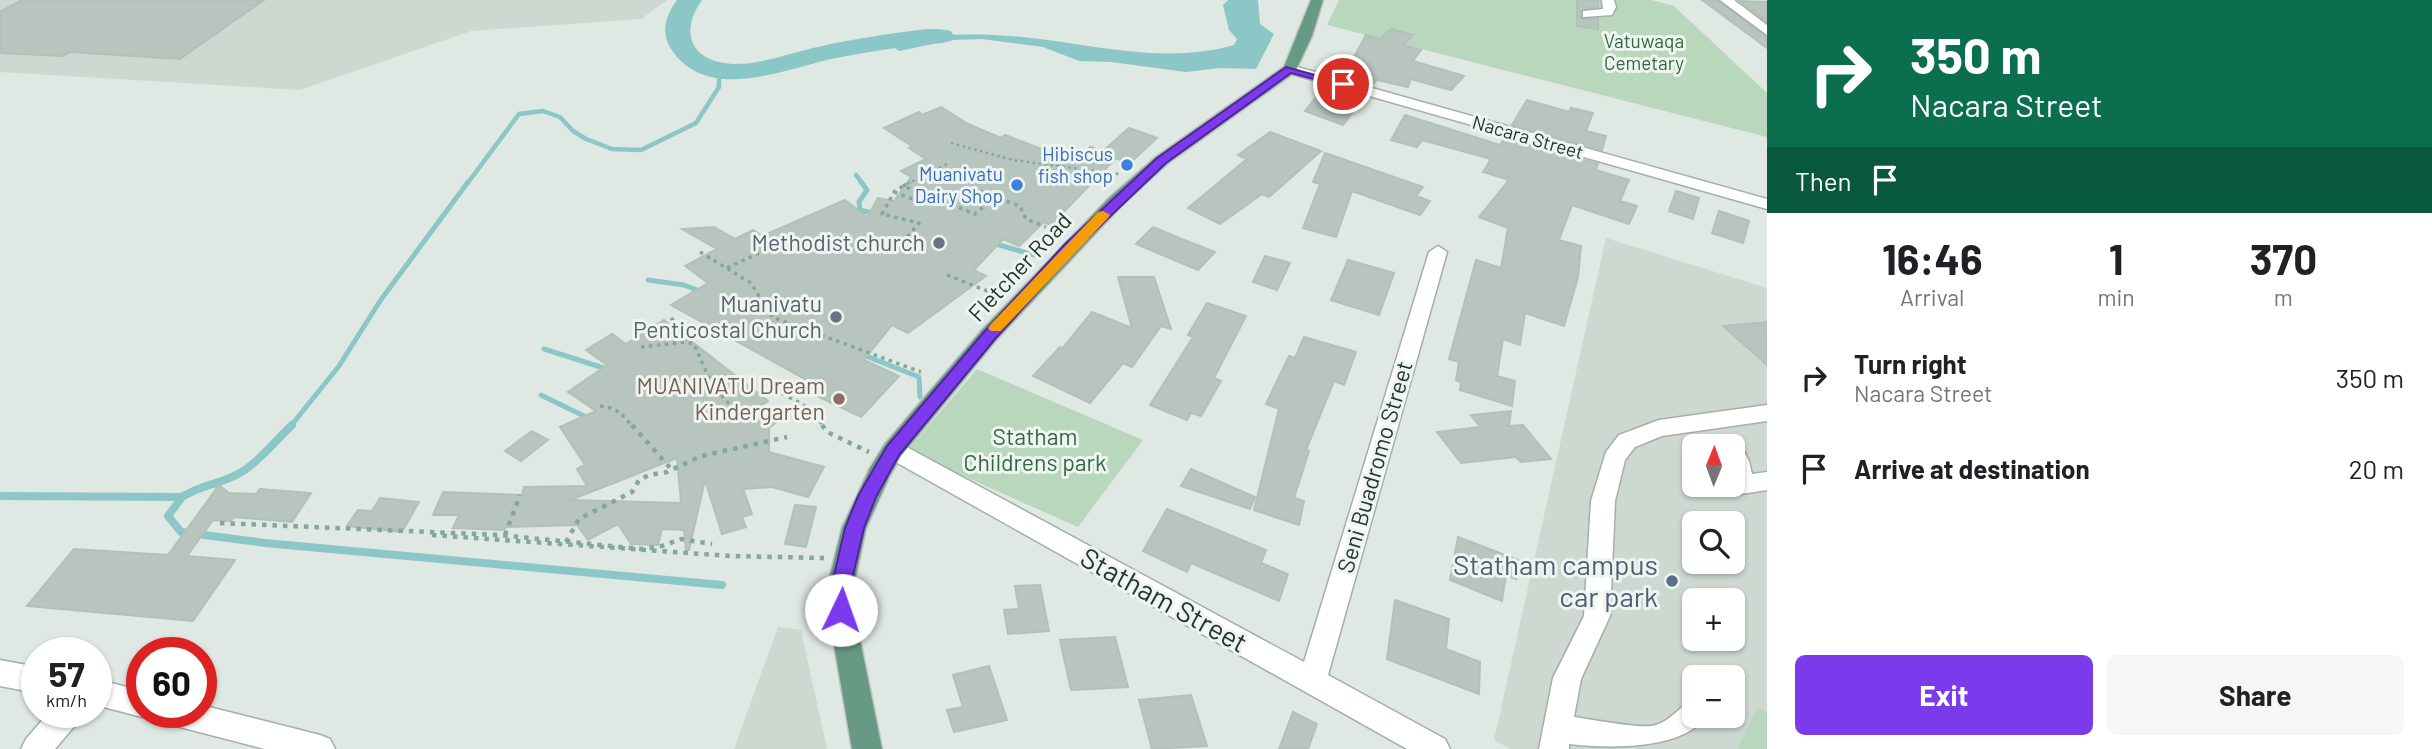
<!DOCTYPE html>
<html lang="en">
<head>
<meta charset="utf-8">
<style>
	:root { --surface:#fff; --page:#f6f6f6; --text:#202124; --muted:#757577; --accent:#7c3aed }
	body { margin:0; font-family:Barlow,sans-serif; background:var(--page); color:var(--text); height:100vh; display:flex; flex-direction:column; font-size:26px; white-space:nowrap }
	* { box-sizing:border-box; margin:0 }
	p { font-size:23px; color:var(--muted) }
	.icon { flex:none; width:38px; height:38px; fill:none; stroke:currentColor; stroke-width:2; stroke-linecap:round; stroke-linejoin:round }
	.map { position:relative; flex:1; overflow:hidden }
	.sheet { display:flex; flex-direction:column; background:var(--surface); width:665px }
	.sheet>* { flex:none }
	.top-card { background:#0b6e4f; color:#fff; overflow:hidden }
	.needle { width:46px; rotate:1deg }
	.buttons { position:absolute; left:1682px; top:434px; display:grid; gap:14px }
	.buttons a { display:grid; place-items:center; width:63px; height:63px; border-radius:10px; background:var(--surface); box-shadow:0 2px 5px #0004; font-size:35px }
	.speed { position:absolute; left:21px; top:637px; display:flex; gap:14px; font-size:35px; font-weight:700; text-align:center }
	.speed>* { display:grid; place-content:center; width:91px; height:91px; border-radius:50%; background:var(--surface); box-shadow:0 2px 5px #0004; line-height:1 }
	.speed small { font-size:18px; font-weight:400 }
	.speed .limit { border:10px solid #d22; background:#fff; color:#111 }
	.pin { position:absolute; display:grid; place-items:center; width:60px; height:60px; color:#fff; margin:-30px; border:4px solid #fff; border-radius:50%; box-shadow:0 2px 7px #0007 }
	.me { position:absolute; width:77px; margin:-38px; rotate:3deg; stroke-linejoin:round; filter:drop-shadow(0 0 5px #0008) }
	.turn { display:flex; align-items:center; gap:24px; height:147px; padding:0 28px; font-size:32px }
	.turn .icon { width:91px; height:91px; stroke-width:2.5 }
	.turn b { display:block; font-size:49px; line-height:60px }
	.then { display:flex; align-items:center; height:66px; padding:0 28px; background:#0003; gap:14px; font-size:26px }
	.eta { display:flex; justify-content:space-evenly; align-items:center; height:119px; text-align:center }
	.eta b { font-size:42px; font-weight:700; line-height:49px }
	.primary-button { display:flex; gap:14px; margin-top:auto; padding:14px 28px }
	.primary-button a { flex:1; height:80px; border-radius:10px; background:var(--accent); color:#fff; font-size:28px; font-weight:700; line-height:80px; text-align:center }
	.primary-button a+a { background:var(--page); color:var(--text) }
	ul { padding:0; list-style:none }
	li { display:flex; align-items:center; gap:21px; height:91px; padding:0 28px }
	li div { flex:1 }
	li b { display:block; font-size:26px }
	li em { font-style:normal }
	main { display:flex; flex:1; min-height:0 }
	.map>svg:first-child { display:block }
	.built { fill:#cdd8d1; fill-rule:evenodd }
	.green { fill:#b9d7bd }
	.water { fill:#8cc7c8 }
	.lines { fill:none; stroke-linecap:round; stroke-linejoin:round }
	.stream-far2 { stroke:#8cc7c8; stroke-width:4.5 }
	.stream-far1 { stroke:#8cc7c8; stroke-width:5 }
	.stream { stroke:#8cc7c8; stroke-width:8 }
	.river { fill:#8cc7c8; fill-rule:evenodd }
	.building { fill:#b7c5be; stroke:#b2c1b8; stroke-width:2; fill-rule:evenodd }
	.minor-casing { stroke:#a3afa8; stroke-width:3 }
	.major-casing { stroke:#bdc3c0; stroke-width:3 }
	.path-far2 { stroke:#82a897; stroke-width:2.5; stroke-dasharray:2.5 3.5; stroke-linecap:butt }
	.path-far1 { stroke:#82a897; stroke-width:3.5; stroke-dasharray:3.5 4.5; stroke-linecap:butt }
	.path { stroke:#82a897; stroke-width:4.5; stroke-dasharray:4.5 6; stroke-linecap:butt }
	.minor { fill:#fff; fill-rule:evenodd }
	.major { fill:#689985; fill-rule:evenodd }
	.route { fill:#7c3aed; stroke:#51269a; stroke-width:2 }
	.slow { fill:#f59e0b }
	.shop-dot { fill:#3f7fe0; stroke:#eef5f1; stroke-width:2.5 }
	.worship-dot { fill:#6b7280; stroke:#eef5f1; stroke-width:2.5 }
	.education-dot { fill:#8d6e63; stroke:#eef5f1; stroke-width:2.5 }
	.service-dot { fill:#5c6f8a; stroke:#eef5f1; stroke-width:2.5 }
	.labels { text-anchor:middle; stroke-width:6; stroke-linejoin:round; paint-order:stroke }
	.far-park-label { font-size:19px; fill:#31683e; stroke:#eef5f1 }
	.far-street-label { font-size:19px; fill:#22362e; stroke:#eef5f1 }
	.far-shop-label { font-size:19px; fill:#366cbe; stroke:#eef5f1; text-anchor:end }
	.worship-label { font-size:23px; fill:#5b616d; stroke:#eef5f1; text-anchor:end }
	.street-label { font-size:23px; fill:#22362e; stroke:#eef5f1 }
	.education-label { font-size:23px; fill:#785e54; stroke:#eef5f1; text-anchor:end }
	.park-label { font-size:23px; fill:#31683e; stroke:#eef5f1 }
	.near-service-label { font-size:28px; fill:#4e5e75; stroke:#eef5f1; text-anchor:end }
	.near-street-label { font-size:28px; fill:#22362e; stroke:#eef5f1 }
</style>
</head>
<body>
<main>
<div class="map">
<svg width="1767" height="749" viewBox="0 0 1767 749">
	<rect width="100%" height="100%" fill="#dfe8e2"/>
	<path class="built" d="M0,0H667L641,19L471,31L300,90L0,72Z
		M1606,238L1767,288V749H1510L1494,740ZM1694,446H1732V485H1694ZM1694,523H1732V562H1694ZM1694,600H1732V639H1694ZM1694,677H1732V716H1694Z
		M778,627L801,630L827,749H734Z"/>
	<path class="green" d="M1339,0H1652L1674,6L1767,93V137L1327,25Z
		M977,369L1143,440L1078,527L907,451Z
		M1757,707L1767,713V749H1738Z"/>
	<path class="water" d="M1228,0H1258L1260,24L1274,34L1256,69L1220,68L1186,72L1111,62L1079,61L1043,47L982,39L952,40L899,51L884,39C931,35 975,32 1022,37C1091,44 1165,65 1234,45L1237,39L1229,30L1223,5Z"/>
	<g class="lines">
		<path class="stream-far2" d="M856,175L863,184
			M467,184L519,114L543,111L560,117L573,131L586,139L612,149L641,150L696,123L719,87V71"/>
		<path class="stream-far1" d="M861,182L867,190L859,202L860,210L876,214
			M992,243L1034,255
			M648,280L684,285L702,292
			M544,349L610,370
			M861,354L919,377L920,397
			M541,395L590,419
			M290,427L339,366L380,301L468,182"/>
		<path class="stream" d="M0,496L182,497C204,483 224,484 243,471C261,460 276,440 292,425
			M182,497L168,516L181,532L265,543L722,585"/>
		<path class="river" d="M677,0H702C678,34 692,63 735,64C762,64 787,54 813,48C843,41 873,36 903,32C919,30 935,27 951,31L954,36L951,41L942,43C906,46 871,51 836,58C786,68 708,105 671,49C660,32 666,15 677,0Z"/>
	</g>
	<path class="building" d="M22,0H264L180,59L70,52L63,56L0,53V12Z
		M1577,0H1598V7L1580,11L1581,19H1598V29L1577,26Z
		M1702,0H1718L1767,38V48Z
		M1740,1L1767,2V22Z
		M1391,29L1413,35L1403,45L1421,50L1413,61L1464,76L1451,90L1411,79L1408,87L1377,80L1372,85L1343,77L1366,35L1380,39Z
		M1323,88L1364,97L1343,125L1305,111Z
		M1527,100L1569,112L1571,108L1593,113L1586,131L1606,136L1602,150L1512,125Z
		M941,107L968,124L1001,138L1005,135L1039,148L1068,151L1071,147L1086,152L1090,147L1103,151L1129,128L1157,138L1129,164L1116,158L1051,225L1044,222L1019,246L1003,239L974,270L986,276L908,333L892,325L864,360L899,376L861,417L798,387L805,379L671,305L708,283L685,266L717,249L682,229L714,227L735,239L753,230L762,236L845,200L867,217L878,198L894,201L911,177L901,171L926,159L909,148L913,147L884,128L919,112L922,115Z
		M1405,115L1500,145L1505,137L1598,164L1596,170L1629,180L1620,201L1637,206L1629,224L1572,205L1559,240L1581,246L1578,277L1564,326L1525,313L1520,345L1503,339L1497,376L1515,381L1512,406L1460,390L1461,382L1456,380L1459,362L1449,359L1476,260L1501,268L1508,228L1479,217L1509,180L1483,172L1491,159L1422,140L1417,147L1391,140Z
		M1270,132L1321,151L1269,197L1262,194L1220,224L1188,208L1247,159L1238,155Z
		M1325,153L1423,187L1416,196L1430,201L1420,215L1352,191L1336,237L1303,228L1320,184L1313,182Z
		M1676,191L1699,198L1693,219L1669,211Z
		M1719,211L1749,221L1743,243L1712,233Z
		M1153,227L1179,238L1215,252L1198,270L1136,244Z
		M1265,256L1290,263L1277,290L1253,282Z
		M1348,260L1394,273L1379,315L1331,300Z
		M1118,277H1154L1171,329L1161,326L1132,367L1123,363L1090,403L1033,376L1060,347L1062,349L1092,312L1132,328Z
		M1207,303L1246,316L1214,378L1221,381L1201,416L1191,413L1187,420L1150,405L1193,337L1188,335Z
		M664,320L768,401L759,407L778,421L769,428V452L824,467L808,497L772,487L743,489L752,514L742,517L746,527L722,534L705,480L689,550H686L684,530L662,529L658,545L631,544L618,524L588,540L577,525L506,527L504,530L453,528L459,515H433L443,492L522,495L524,487L587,486L577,469L585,465L560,427L596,411L568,392L607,365L586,350L612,334L626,344ZM677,458L681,503L570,500L601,488Z
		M1767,322V365L1723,326Z
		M1304,337L1356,352L1344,385L1334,381L1306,450L1309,451L1294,498L1304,501L1299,525L1254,510L1279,409L1266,404L1289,356L1295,358Z
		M1511,411L1509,426L1523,425L1551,459L1521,462L1516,457L1461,463L1437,432L1480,427L1471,415Z
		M532,431L548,440L521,461L505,451Z
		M1191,469L1255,497L1250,509L1181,486Z
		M219,485L229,493L256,494L260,489L311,493L292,522L234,517L231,521L213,520L187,556L235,560L193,621L27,606L74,549L168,555Z
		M380,498L419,502L402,532L347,526L358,510L372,511Z
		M795,505L816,507L806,547L785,544Z
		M1167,509L1266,550L1261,563L1288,574L1279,601L1191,563L1187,572L1143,551Z
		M1458,537L1518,560L1516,579L1506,575L1502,601L1450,580Z
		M1040,585L1049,631L1008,634L1004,610L1019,609L1015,586Z
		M1395,600L1449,619L1446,649L1480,662L1479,694L1387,659Z
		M1115,637L1128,687L1071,690L1060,640Z
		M989,666L1007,720L954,732L947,710L963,707L953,675Z
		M1191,695L1207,746L1152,749L1139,700Z
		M1293,712L1317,724L1308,749H1279Z"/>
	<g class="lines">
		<defs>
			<path id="minor" d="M1602,0H1614L1616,7L1612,15L1583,17V11L1603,9Z
				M1720,0H1734L1767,25V35Z
				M1290,65L1767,199V209L1285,72L1283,69Z
				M1438,246L1447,252L1328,675L1445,739L1450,749H1407L885,456L882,450L885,444L893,441L901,444L1304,662L1429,252Z
				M1767,405V421L1662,436L1635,447L1625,460L1615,501L1610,616L1581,679L1574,717C1591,719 1643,730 1656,725C1672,720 1678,707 1692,701L1694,716H1706C1685,749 1613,749 1569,744V749H1539L1553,678L1584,616L1591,501L1606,452L1619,435L1659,420Z
				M1732,441L1740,444L1749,461L1752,474L1767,472V490L1735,495L1727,492L1724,485H1732V446H1723Z
				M0,660L37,667V693L0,686Z
				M96,679L142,691V712L152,713L142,717L96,705Z
				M201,705L320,735L330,739L335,749H265L176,726L166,722L162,712H201Z
				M49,712H82L78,722L55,749H21L26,739Z"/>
			<path id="major" d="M1311,0H1323L1312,36L1295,72L1168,163L1121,206L996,340L901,456L889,477L866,528L854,584V610L882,749H852L828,610V584L842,528L870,468L885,444L982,330L1109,198L1156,157L1284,67Z"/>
		</defs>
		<use href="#minor" class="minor-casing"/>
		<use href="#major" class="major-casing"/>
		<path class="path-far2" d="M951,143L1013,160L1119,174
			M907,184L947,164"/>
		<path class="path-far1" d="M903,186L911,182
			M980,191L995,197
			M894,192L918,201
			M897,249L919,223L882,214L894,192L903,186L975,214L995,197L1020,206L1026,219L1046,227
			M700,252L751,283L772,317L921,372
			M727,268L776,245
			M947,275L1000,296
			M671,318L684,333L685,342
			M641,347L685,342L694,344L712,385L742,418L769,410
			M782,393L812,410L824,427
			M600,406C616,407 623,415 633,427"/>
		<path class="path" d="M632,425L672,470
			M822,425L827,432L869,452
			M220,523L500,535L641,549L662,546L681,539L712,544
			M432,535L731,556L824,558
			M505,535L520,495
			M566,542L579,519L632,492L639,480L649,475L667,472L701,456L787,437"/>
		<use href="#minor" class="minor"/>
		<use href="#major" class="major"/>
	</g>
	<path class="route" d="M1286,67L1348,84L1343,87L1291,73L1166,163L1075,250L995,339L899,455L876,497L864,528L851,584V610L848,616L841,619L834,616L831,610L832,584L845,528L858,496L887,446L984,332L1065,244L1157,158Z"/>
	<path class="slow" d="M1103,211L1110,215L1108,218L1001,331H991L988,328L991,324L1098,212Z"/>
	<g class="shop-dot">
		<circle cx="1127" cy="165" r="7"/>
		<circle cx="1017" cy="185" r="7"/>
	</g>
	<g class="worship-dot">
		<circle cx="939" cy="243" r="7"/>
		<circle cx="836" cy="317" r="7"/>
	</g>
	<circle class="education-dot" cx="839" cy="399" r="7"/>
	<circle class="service-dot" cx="1672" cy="581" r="7"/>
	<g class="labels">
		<g class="far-park-label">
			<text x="1644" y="48">Vatuwaqa<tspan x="1644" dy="22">Cemetary</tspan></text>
		</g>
		<g class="far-street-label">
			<text transform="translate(1528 137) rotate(16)" y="7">Nacara Street</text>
		</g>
		<g class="far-shop-label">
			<text x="1113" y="161">Hibiscus<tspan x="1113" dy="22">fish shop</tspan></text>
			<text x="1003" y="181">Muanivatu<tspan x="1003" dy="22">Dairy Shop</tspan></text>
		</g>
		<g class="worship-label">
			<text x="925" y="251">Methodist church</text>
			<text x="822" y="312">Muanivatu<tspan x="822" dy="26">Penticostal Church</tspan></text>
		</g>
		<g class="street-label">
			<text transform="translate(1020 267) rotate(-47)" y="8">Fletcher Road</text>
			<text transform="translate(1375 467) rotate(-74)" y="8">Seni Buadromo Street</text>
		</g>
		<g class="education-label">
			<text x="825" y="394">MUANIVATU Dream<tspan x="825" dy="26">Kindergarten</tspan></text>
		</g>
		<g class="park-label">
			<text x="1035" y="445">Statham<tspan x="1035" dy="26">Childrens park</tspan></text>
		</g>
		<g class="near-service-label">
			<text x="1658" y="575">Statham campus<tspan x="1658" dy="32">car park</tspan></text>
		</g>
		<g class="near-street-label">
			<text transform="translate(1164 600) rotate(29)" y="10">Statham Street</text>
		</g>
	</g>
</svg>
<div class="buttons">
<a><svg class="needle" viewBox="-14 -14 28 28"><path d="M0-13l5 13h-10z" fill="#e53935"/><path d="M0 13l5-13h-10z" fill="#757577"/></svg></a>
<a><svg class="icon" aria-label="search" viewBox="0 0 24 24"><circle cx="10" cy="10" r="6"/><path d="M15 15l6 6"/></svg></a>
<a>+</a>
<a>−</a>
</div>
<div class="speed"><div>57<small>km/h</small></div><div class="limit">60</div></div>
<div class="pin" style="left:1343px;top:84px;background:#d93025"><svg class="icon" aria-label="arrive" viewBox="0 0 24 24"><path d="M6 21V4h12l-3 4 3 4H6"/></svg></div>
<svg class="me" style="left:841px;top:610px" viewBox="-20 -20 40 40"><circle r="19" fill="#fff"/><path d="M0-13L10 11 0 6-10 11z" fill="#7c3aed"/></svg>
</div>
<section class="sheet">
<div class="top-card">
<div class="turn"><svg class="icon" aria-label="right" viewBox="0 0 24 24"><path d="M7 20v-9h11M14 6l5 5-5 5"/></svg><div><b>350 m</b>Nacara Street</div></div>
<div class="then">Then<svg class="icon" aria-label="arrive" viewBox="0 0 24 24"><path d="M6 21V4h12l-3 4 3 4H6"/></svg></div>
</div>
<div class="eta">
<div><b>16:46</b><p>Arrival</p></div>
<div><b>1</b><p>min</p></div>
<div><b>370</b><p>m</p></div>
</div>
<ul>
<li><svg class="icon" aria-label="right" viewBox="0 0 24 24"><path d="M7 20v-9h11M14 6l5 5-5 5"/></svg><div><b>Turn right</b><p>Nacara Street</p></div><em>350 m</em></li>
<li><svg class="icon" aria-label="arrive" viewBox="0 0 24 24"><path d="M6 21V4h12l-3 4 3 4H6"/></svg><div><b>Arrive at destination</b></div><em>20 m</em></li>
</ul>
<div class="primary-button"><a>Exit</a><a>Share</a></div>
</section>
</main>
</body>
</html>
